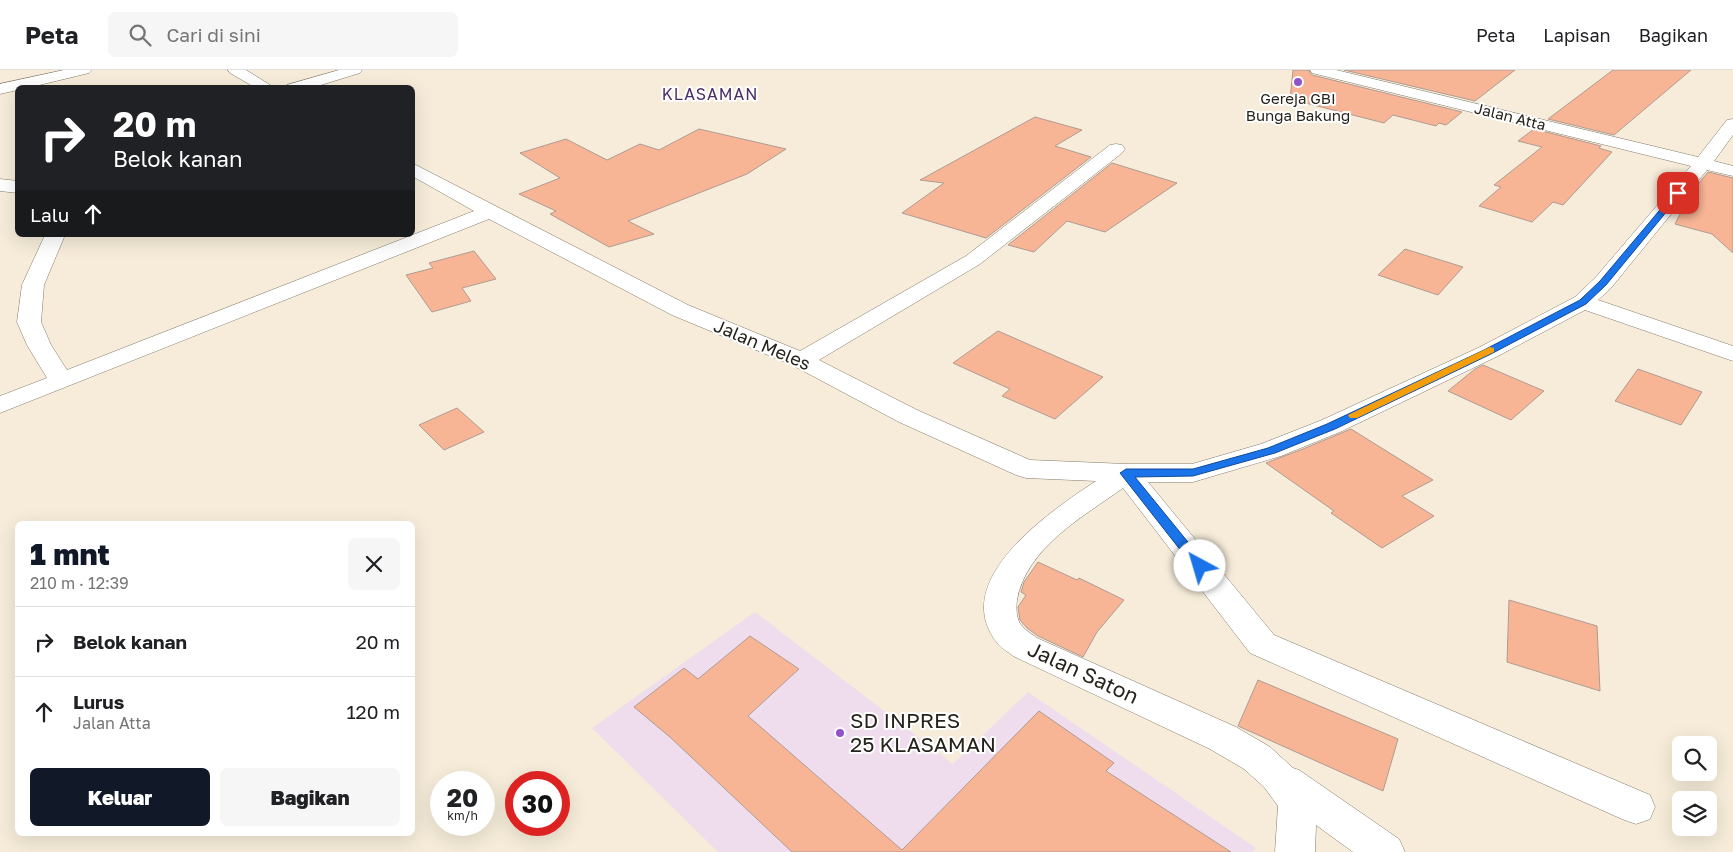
<!DOCTYPE html>
<html lang="id">
<head>
<meta charset="utf-8">
<style>
	:root { --surface:#fff; --page:#f6f6f6; --text:#202124; --muted:#757577; --line:#e0e0e0; --accent:#111827 }
	body { margin:0; font-family:"Golos Text",sans-serif; background:var(--page); color:var(--text); height:100vh; display:flex; flex-direction:column; font-size:19px; white-space:nowrap }
	* { box-sizing:border-box; margin:0 }
	p { font-size:16px; color:var(--muted) }
	.icon { flex:none; width:28px; height:28px; fill:none; stroke:currentColor; stroke-width:2; stroke-linecap:round; stroke-linejoin:round }
	.map { position:relative; flex:1; overflow:hidden }
	.details { position:absolute; left:15px; top:451px; width:400px; height:315px; display:flex; flex-direction:column; background:var(--surface); border-radius:8px; box-shadow:0 5px 20px #0002 }
	.details>* { flex:none }
	.banner { position:absolute; left:15px; top:15px; width:400px; height:152px; border-radius:8px; box-shadow:0 5px 20px #0002; background:#202124; color:#fff; overflow:hidden }
	.buttons { position:absolute; left:1672px; top:666px; display:grid; gap:10px }
	.buttons a { display:grid; place-items:center; width:45px; height:45px; border-radius:8px; background:var(--surface); box-shadow:0 5px 20px #0002; font-size:25px }
	.speed { position:absolute; left:430px; top:701px; display:flex; gap:10px; font-size:25px; font-weight:700; text-align:center }
	.speed>* { display:grid; place-content:center; width:65px; height:65px; border-radius:50%; background:var(--surface); box-shadow:0 5px 20px #0002; line-height:1 }
	.speed small { font-size:12px; font-weight:400 }
	.speed .limit { border:8px solid #d22; background:#fff; color:#111 }
	.pin { position:absolute; display:grid; place-items:center; width:42px; height:42px; color:#fff; margin:-21px; border-radius:10px; box-shadow:0 2px 8px #0006 }
	.me { position:absolute; width:55px; margin:-28px; rotate:321deg; stroke-linejoin:round; filter:drop-shadow(0 0 4px #0008) }
	.turn { display:flex; align-items:center; gap:18px; height:105px; padding:0 15px; font-size:22px }
	.turn .icon { width:65px; height:65px; stroke-width:2.5 }
	.turn b { display:block; font-size:35px; line-height:42px }
	.then { display:flex; align-items:center; height:48px; padding:0 15px; background:#0003; gap:10px; font-size:19px }
	.round { display:grid; place-items:center; flex:none; width:52px; height:52px; border-radius:8px; background:var(--page) }
	.headline { display:flex; align-items:center; justify-content:space-between; height:85px; padding:0 15px }
	h1 { font-size:30px; font-weight:800; line-height:38px; color:var(--accent) }
	.action { display:flex; gap:10px; margin-top:auto; padding:10px 15px }
	.action a { flex:1; height:58px; border-radius:8px; background:var(--accent); color:#fff; font-size:20px; font-weight:800; line-height:58px; text-align:center }
	.action a+a { background:var(--page); color:var(--text) }
	ul { padding:0; list-style:none }
	li { display:flex; align-items:center; gap:15px; height:70px; padding:0 15px; border-top:1px solid var(--line) }
	li div { flex:1 }
	li b { display:block; font-size:19px }
	li em { font-style:normal }
	header { display:flex; align-items:center; gap:30px; box-sizing:border-box; height:70px; padding:0 25px; background:var(--surface); border-bottom:1px solid var(--line) }
	header strong { font-size:24px }
	nav { display:flex; gap:28px; margin-inline-start:auto; font-size:18px }
	.search { width:350px; height:45px; background:var(--page); display:flex; align-items:center; gap:12px; box-sizing:border-box; padding:0 18px; border-radius:8px; color:var(--muted); font-size:19px }
	.map>svg:first-child { display:block }
	.education { fill:#efdded; fill-rule:evenodd }
	.building { fill:#f8b596; stroke:#af9b92 }
	.lines { fill:none; stroke-linecap:round; stroke-linejoin:round }
	.minor-casing { stroke:#837b6a; stroke-width:1 }
	.trunk-casing { stroke:#837b6a; stroke-width:1 }
	.minor { fill:#fff; fill-rule:evenodd }
	.trunk { fill:#fff; fill-rule:evenodd }
	.route { fill:#1a73e8; stroke:#114b97 }
	.slow { fill:#f59e0b }
	.poi-dot { fill:#9252c8; stroke:#fff; stroke-width:2 }
	.labels { text-anchor:middle; stroke-width:4; stroke-linejoin:round; paint-order:stroke }
	.far-poi-label { font-size:15px; fill:#26231c; stroke:#fff }
	.far-street-label { font-size:15px; fill:#26231c; stroke:#fff }
	.far-quarter-label { font-size:16px; letter-spacing:1px; fill:#4d2f68; stroke:#fff }
	.street-label { font-size:18px; fill:#26231c; stroke:#fff }
	.near-street-label { font-size:21px; fill:#26231c; stroke:#fff }
	.near-poi-label { font-size:21px; fill:#26231c; stroke:#fff; text-anchor:start }
</style>
</head>
<body>
<header>
<strong>Peta</strong>
<div class="search"><svg class="icon" aria-label="search" viewBox="0 0 24 24"><circle cx="10" cy="10" r="6"/><path d="M15 15l6 6"/></svg>Cari di sini</div>
<nav><a>Peta</a><a>Lapisan</a><a>Bagikan</a></nav>
</header>
<div class="map">
<svg width="1733" height="782" viewBox="0 0 1733 782">
	<rect width="100%" height="100%" fill="#f6ecd9"/>
	<path class="education" d="M755,542L953,694L1028,622L1256,778L1253,782H1196L1206,766L1119,709L1061,782H1035L1113,693L900,782L681,677L792,782H718L592,658ZM750,566L799,599L755,639L705,604ZM684,598L670,667L634,637Z"/>
	<path class="building" d="M1293,0H1308L1312,5L1462,42L1446,55L1439,53L1436,56L1393,45L1384,53L1341,42L1290,29Z
		M1344,0H1515L1475,31Z
		M1613,0H1691L1614,65L1548,49Z
		M1035,47L1082,60L1055,76L1091,87L986,168L902,143L944,113L920,110Z
		M699,59L786,79L747,104L628,151L654,164L609,177L550,144L556,141L519,124L560,108L520,83L566,69L607,90L640,74L659,80Z
		M1534,59L1601,76L1599,78L1612,82L1563,135L1553,132L1532,152L1479,136L1501,117L1494,115L1542,77L1518,71Z
		M1112,93L1177,113L1105,162L1067,151L1034,182L1008,175Z
		M1708,102L1733,108V183L1712,164L1675,154L1691,123Z
		M1405,179L1463,197L1438,225L1378,205Z
		M474,181L496,209L462,218L471,231L432,242L406,205L433,198L429,193Z
		M998,261L1103,307L1055,349L1002,326L1010,319L953,293Z
		M1483,295L1544,321L1511,350L1448,321L1475,299Z
		M1638,299L1702,322L1681,355L1615,331Z
		M457,338L484,362L444,380L419,355Z
		M1351,359L1433,410L1402,426L1434,446L1382,478L1331,443L1334,441L1266,393L1303,379Z
		M1038,492L1077,510L1079,508L1124,530L1097,562L1083,587L1038,566L1027,558L1020,550L1018,537L1026,525L1021,522L1024,512Z
		M1509,530L1597,556L1600,621L1507,592Z
		M750,566L799,599L748,646L902,780L1039,641L1114,693L1106,701L1231,782H792L671,668L634,637L684,598L698,609Z
		M1258,610L1398,669L1383,721L1238,656Z"/>
	<g class="lines">
		<defs>
			<path id="minor" d="M228,0H246L275,18H256L230,3Z
				M339,0H362L360,3L311,18H286L287,15Z
				M1310,0H1336L1698,87L1727,50L1733,49V65L1714,91L1733,96V106L1707,100L1611,218L1598,230L1733,276V291L1585,240L1496,287L1340,362L1281,386L1193,412H1148L1274,565L1650,725L1655,737L1650,749L1636,754L1622,749L1250,583L1123,418C1084,446 1026,478 1017,530C1016,538 1016,550 1022,556C1026,561 1032,564 1037,568L1236,657L1270,677L1293,698L1299,700L1399,769L1405,782H1353L1316,755L1315,782H1275L1278,736L1264,717L1244,699L1210,679L1013,586C1009,582 1002,579 998,574C946,511 1052,440 1096,411L1026,408L1016,405L899,352L792,295L672,245L489,149L0,343V326L47,308L27,275L17,252L22,215L45,165H65L44,215L41,252L51,275L67,300L474,141L412,106V93L688,235L800,281L966,186L1110,75L1116,74L1122,75L1125,79L1122,83L980,194L819,290L917,340L1030,390L1126,394H1192L1261,374L1322,350L1480,277L1575,227L1595,208L1691,96L1312,3Z
				M0,109L18,111V123L0,121Z"/>
			<path id="trunk" d="M64,0H92L89,3L27,18H18V20L0,24V14Z"/>
		</defs>
		<use href="#minor" class="minor-casing"/>
		<use href="#trunk" class="trunk-casing"/>
		<use href="#minor" class="minor"/>
		<use href="#trunk" class="trunk"/>
	</g>
	<path class="route" d="M1675,122L1682,123L1606,215L1586,234L1491,284L1335,359L1275,383L1193,406L1135,407L1205,493L1207,496L1205,500H1196L1120,403L1126,399H1193L1268,378L1327,354L1484,280L1580,230L1600,211Z"/>
	<path class="slow" d="M1490,277L1494,278V282L1357,348H1350L1348,345Z"/>
	<g class="poi-dot">
		<circle cx="1298" cy="12" r="5"/>
		<circle cx="840" cy="663" r="5"/>
	</g>
	<g class="labels">
		<g class="far-poi-label">
			<text x="1298" y="34">Gereja GBI<tspan x="1298" dy="17">Bunga Bakung</tspan></text>
		</g>
		<g class="far-street-label">
			<text transform="translate(1510 47) rotate(14)" y="5">Jalan Atta</text>
		</g>
		<g class="far-quarter-label">
			<text x="710" y="30">KLASAMAN</text>
		</g>
		<g class="street-label">
			<text transform="translate(762 275) rotate(23)" y="6">Jalan Meles</text>
		</g>
		<g class="near-street-label">
			<text transform="translate(1083 603) rotate(25)" y="7">Jalan Saton</text>
		</g>
		<g class="near-poi-label">
			<text x="850" y="658">SD INPRES<tspan x="850" dy="24">25 KLASAMAN</tspan></text>
		</g>
	</g>
</svg>
<div class="buttons">
<a><svg class="icon" aria-label="search" viewBox="0 0 24 24"><circle cx="10" cy="10" r="6"/><path d="M15 15l6 6"/></svg></a>
<a><svg class="icon" aria-label="layers" viewBox="0 0 24 24"><path d="M12 4l9 5-9 5-9-5zM3 14l9 5 9-5"/></svg></a>
</div>
<div class="speed"><div>20<small>km/h</small></div><div class="limit">30</div></div>
<div class="pin" style="left:1678px;top:123px;background:#d93025"><svg class="icon" aria-label="arrive" viewBox="0 0 24 24"><path d="M6 21V4h12l-3 4 3 4H6"/></svg></div>
<svg class="me" style="left:1200px;top:496px" viewBox="-20 -20 40 40"><circle r="19" fill="#fff"/><path d="M0-13L10 11 0 6-10 11z" fill="#1a73e8"/></svg>
<div class="banner">
<div class="turn"><svg class="icon" aria-label="right" viewBox="0 0 24 24"><path d="M7 20v-9h11M14 6l5 5-5 5"/></svg><div><b>20 m</b>Belok kanan</div></div>
<div class="then">Lalu<svg class="icon" aria-label="ahead" viewBox="0 0 24 24"><path d="M12 20V5M6 11l6-6 6 6"/></svg></div>
</div>
<section class="details">
<div class="headline"><div><h1>1 mnt</h1><p>210 m · 12:39</p></div><a class="round"><svg class="icon" aria-label="close" viewBox="0 0 24 24"><path d="M6 6l12 12M18 6L6 18"/></svg></a></div>
<ul>
<li><svg class="icon" aria-label="right" viewBox="0 0 24 24"><path d="M7 20v-9h11M14 6l5 5-5 5"/></svg><div><b>Belok kanan</b></div><em>20 m</em></li>
<li><svg class="icon" aria-label="ahead" viewBox="0 0 24 24"><path d="M12 20V5M6 11l6-6 6 6"/></svg><div><b>Lurus</b><p>Jalan Atta</p></div><em>120 m</em></li>
</ul>
<div class="action"><a>Keluar</a><a>Bagikan</a></div>
</section>
</div>
</body>
</html>
